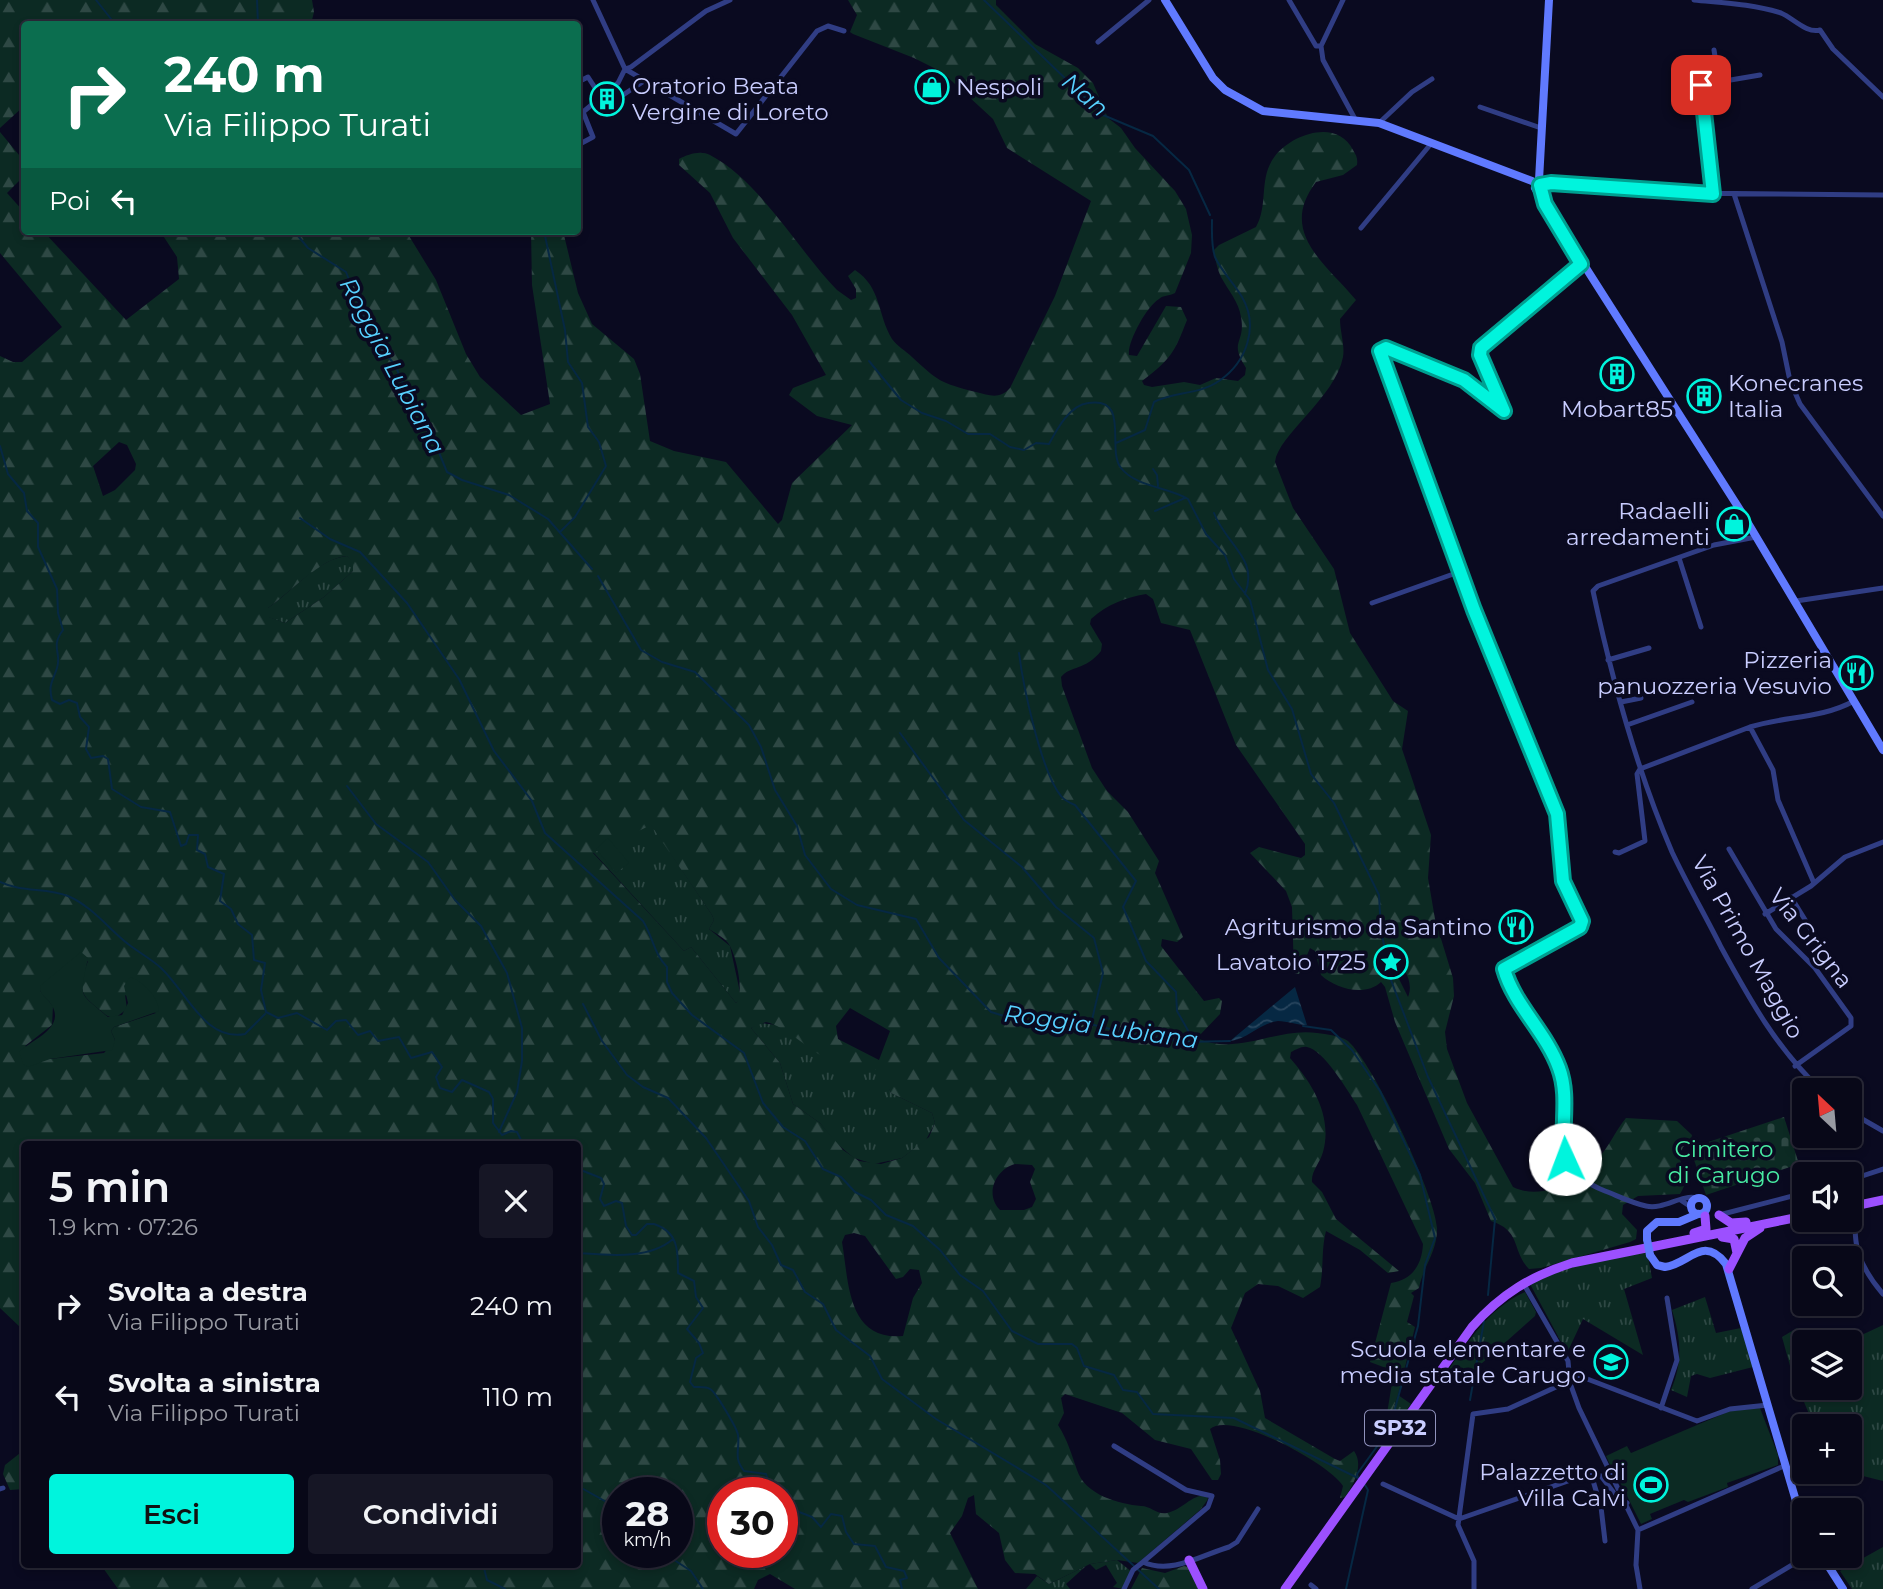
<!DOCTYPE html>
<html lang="it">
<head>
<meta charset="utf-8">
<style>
	:root { --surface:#080818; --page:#161625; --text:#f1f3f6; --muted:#989aa2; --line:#292937; --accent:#00f4dd }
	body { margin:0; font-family:Montserrat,sans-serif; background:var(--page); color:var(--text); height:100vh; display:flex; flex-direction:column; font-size:26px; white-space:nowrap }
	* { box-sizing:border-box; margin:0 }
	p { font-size:23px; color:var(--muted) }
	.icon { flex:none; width:38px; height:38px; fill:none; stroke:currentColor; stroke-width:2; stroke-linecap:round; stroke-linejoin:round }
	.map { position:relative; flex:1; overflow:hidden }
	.details { position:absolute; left:21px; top:1141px; width:560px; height:427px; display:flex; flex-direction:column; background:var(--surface); border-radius:7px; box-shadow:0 4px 10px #0003,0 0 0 2px var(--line) }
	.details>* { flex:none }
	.guide { position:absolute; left:21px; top:21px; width:560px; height:214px; border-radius:7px; box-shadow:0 4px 10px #0003,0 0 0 2px var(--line); background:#0b6e4f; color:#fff; overflow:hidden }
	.needle { width:46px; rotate:334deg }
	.buttons { position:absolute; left:1792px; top:1078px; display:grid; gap:14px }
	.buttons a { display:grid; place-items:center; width:70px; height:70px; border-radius:7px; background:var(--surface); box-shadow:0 4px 10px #0003,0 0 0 2px var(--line); font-size:35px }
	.speed { position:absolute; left:602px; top:1477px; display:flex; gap:14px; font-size:35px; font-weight:700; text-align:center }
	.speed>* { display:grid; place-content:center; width:91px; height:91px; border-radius:50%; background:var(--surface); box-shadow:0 4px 10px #0003,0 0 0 2px var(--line); line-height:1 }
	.speed small { font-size:18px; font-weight:400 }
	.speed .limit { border:10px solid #d22; background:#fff; color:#111 }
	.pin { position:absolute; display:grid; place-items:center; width:60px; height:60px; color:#fff; margin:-30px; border-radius:14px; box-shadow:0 4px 10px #0006 }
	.me { position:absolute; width:77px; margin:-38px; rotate:358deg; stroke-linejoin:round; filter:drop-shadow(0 0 5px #0008) }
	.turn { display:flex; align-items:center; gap:24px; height:147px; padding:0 28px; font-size:32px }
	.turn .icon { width:91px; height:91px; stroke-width:2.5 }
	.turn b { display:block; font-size:49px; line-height:60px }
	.then { display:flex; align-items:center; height:66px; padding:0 28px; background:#0003; gap:14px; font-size:26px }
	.round { display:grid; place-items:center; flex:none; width:74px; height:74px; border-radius:7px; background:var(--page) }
	.summary { display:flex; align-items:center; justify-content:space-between; height:119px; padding:0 28px }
	h1 { font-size:42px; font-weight:600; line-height:52px }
	.action { display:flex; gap:14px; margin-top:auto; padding:14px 28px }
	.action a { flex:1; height:80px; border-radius:7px; background:var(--accent); color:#111; font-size:28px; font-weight:600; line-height:80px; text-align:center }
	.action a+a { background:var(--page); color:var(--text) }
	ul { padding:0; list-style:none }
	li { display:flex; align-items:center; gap:21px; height:91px; padding:0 28px }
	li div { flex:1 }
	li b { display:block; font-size:26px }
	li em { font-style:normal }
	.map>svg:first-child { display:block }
	.grass { fill:url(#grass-tufts); fill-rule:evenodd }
	.forest { fill:url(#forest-firs); fill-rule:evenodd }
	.cemetery { fill:url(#cemetery-stones) }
	.park { fill:#0c2a23 }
	.water { fill:url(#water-waves) }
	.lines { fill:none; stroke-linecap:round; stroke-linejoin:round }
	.stream { stroke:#062843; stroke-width:2 }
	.street { stroke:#303d84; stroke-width:5 }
	.secondary { stroke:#607aff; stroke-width:8 }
	.primary { stroke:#9c50ff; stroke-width:9 }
	.secondary-bridge { stroke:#607aff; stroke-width:8 }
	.route-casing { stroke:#009f90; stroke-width:18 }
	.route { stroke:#00f4dd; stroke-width:12 }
	.labels { text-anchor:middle; stroke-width:7; stroke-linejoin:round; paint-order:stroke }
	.shield { fill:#0a0a20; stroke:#9092bc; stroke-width:2 }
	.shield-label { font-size:21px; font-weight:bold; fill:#c9cdff }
	.poi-label { font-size:23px; fill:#c9cdff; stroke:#0a0a20; text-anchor:end }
	.street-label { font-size:23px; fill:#c9cdff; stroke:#0a0a20 }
	.park-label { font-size:23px; fill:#48eca3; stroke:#0a0a20 }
	.water-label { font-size:24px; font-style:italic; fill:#57d1ff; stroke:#0a0a20 }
</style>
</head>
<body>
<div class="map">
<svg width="1883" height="1589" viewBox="0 0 1883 1589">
	<defs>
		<pattern id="grass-tufts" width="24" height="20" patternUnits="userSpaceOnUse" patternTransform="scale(1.75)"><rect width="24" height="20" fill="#0c2a23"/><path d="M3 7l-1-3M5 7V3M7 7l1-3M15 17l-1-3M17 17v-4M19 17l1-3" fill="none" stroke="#2e4844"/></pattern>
		<pattern id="forest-firs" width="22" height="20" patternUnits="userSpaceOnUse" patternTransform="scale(1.75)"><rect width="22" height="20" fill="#0c2a23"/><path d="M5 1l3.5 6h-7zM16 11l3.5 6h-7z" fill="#2e4844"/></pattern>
		<pattern id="cemetery-stones" width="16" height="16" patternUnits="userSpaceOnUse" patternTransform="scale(1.75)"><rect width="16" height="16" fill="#0c2a23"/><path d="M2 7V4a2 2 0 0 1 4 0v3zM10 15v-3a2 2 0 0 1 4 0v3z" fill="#2e4844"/></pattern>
		<pattern id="water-waves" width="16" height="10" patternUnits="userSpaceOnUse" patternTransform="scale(1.75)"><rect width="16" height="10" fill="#062843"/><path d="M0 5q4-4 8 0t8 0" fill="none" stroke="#29465f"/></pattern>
	</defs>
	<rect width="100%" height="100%" fill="#0a0a20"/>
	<path class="grass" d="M347,556L353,561V571L324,597L285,623L268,617V608C292,592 317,559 347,556Z
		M651,824L712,915L714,920L709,929L730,946L741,997L736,1003L691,947L684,951L593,852Z
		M760,1023L777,1025L847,1063C858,1061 879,1065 886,1076C889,1081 888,1088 891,1093L932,1113L935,1123L926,1140L902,1158L874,1164L854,1158L836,1143L820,1123L793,1104L780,1063L751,1028Z
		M1647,1252L1652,1278L1624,1289L1643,1355L1583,1319L1567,1353L1530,1284L1569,1267Z
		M1525,1292L1536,1312L1535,1316L1462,1381L1443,1378C1465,1346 1488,1308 1525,1292Z
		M1705,1297L1716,1333L1741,1328L1753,1367L1710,1378L1697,1374L1691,1376L1687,1397L1671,1390C1683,1362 1681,1339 1672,1310Z
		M1883,1325V1481L1863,1476L1850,1468V1426H1814L1792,1373L1782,1337L1797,1328L1809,1334C1827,1330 1837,1327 1851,1340ZM1804,1342H1850V1388H1804Z
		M1398,1395L1411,1404L1386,1438L1384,1432Z
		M1883,1547V1589H1852L1840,1571Z
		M1117,1560L1132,1572L1124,1589L1113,1587L1117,1583L1106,1565L1096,1570L1090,1564Z
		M1086,1566L1066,1584L1070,1589H1026L1037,1576L1049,1584Z"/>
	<path class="forest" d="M0,0H312L314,12L311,24H24V106L0,128Z
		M848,0H996V5L1035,44L1078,68L1093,83L1108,118L1121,128L1135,148L1175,191L1186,209L1192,235L1191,253L1175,293C1169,296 1163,295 1159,299C1147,306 1127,342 1129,355L1137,356L1166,306L1181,307L1187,320C1174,353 1172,358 1142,381L1144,385L1152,387L1184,382L1200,385L1216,378L1238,381L1245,375L1246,368C1228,340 1246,344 1241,317C1239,302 1228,290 1221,277C1217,269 1216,260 1213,251L1219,245L1256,227C1269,204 1258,178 1275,156C1292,134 1337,118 1353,150C1356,155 1358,158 1357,165L1343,175L1316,182C1278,232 1325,263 1356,300L1340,319C1340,332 1345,345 1343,357C1335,398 1278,435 1275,462L1293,508L1334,569L1350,633L1393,701L1408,711L1402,749L1431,835L1428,878L1435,919L1453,978L1454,996L1445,1032L1447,1049L1467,1103L1513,1187C1543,1202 1582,1179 1601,1155C1611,1143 1616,1130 1626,1118L1677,1121L1692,1135L1691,1141L1683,1147L1679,1157C1684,1171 1689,1181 1680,1194L1638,1196L1623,1205L1622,1214L1637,1230L1636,1239L1630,1242L1541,1268L1529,1269C1511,1250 1522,1231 1491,1221L1475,1183L1449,1149L1395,1022L1385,987L1381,982C1365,997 1336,989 1321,975L1315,951L1310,948L1299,974L1294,973L1292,907L1286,891L1250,853L1259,847L1301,858L1305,855V844L1236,745L1190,630L1161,623L1153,599L1146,594C1124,598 1108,604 1091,619L1090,624L1102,644L1101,651C1085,671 1071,665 1061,677L1062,686L1092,768L1107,791L1128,812L1159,861L1155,873L1183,937L1177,942L1162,939L1161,946L1204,1001L1219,998L1222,1001L1220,1014L1197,1038C1237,1057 1276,1027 1317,1033C1326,1034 1341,1036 1348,1041C1373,1063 1435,1194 1437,1228C1438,1250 1423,1267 1419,1288L1411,1293L1414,1296L1407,1322L1415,1327L1398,1395L1384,1432L1394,1371L1370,1362L1391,1283C1412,1280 1422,1265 1423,1244L1357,1105C1347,1090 1324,1050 1307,1047C1301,1046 1296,1050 1291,1052L1290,1058C1312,1083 1333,1116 1323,1152C1320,1163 1311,1171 1312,1182L1322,1192L1336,1219L1399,1271L1388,1273L1360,1250L1326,1231C1321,1250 1324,1267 1320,1287L1303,1298L1278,1286L1258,1284L1245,1293L1231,1328L1260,1391L1265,1418L1335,1459L1340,1461L1354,1451C1364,1465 1354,1484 1345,1497L1340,1498L1343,1486C1330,1464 1231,1410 1210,1429L1220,1460L1221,1474L1218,1480H1212L1191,1449L1155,1440L1122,1413L1065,1394L1061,1398L1064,1413L1058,1425C1068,1441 1071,1453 1077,1470C1085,1495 1119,1504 1141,1506C1151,1506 1157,1515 1167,1513C1182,1510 1191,1495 1206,1495L1208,1499L1201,1509L1138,1563L1117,1560L1090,1564L1049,1584L1035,1574L1015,1573L1005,1560L999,1533L976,1514L974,1495L968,1498L962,1516L950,1533L978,1589H795L770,1574L758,1580L754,1589H118L101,1565L578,1564V1144H24V1338L20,1327L0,1308V356L13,362H22L62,327L0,253V132L24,161V176L7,193L24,212V231H43L126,320L179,279L177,257L160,231H406L436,280L466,354L480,377L521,415L550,404L532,285L531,231H563L578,293L592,324L634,359L640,374L650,441L674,451L726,462L778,524L782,520L792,483L852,425L817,416L789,395L793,388L826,375L792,315L733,238L710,193L679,165V159C688,154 701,150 710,155C760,181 797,249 837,290L851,300L856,298V289L848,276L855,270C882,288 877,314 892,339C897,346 906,351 912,357C938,381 940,383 976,392C989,395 999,400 1010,388L1055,296L1091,201L1007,148L993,119L942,72L914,58L853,34L850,32L857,15ZM119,442L127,445L136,464L135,470L115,490L103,496L93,466ZM347,556L353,562V571L324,597L285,623L269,617L268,608C290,593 320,558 347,556ZM651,825L712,915L714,920L709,929C715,933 723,937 728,943C736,953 745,994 736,1003L691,947L684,951L593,853ZM1391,959C1405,965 1414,983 1408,997L1395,971L1381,966L1382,962ZM88,961C78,988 79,994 100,1010C106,1015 107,1017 115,1018L127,1009L125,995L156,1013L114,1027L111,1031L115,1040L104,1053L50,1059L25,1046L52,1025L53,1006L40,991ZM850,1008L890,1031L879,1060L838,1039L836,1026ZM766,1022C786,1026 809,1051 831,1061C847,1067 862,1060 878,1071C887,1077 886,1084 891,1093L932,1113L935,1123L929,1137L902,1158L881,1164L859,1161L843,1150L820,1123L793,1104L780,1063L751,1028ZM1015,1164L1032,1165L1035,1169L1030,1182L1036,1199L1032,1207L1024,1210H1000C984,1194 996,1169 1015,1164ZM854,1233L865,1236L896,1279L903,1277L910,1269L919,1270L922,1283L913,1298L903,1336C847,1341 849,1283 842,1242L845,1235ZM618,1493H677V1552H618ZM723,1493H782V1552H723Z
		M24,1450V1489L10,1490L3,1474L5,1465Z
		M1184,1566L1188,1567L1200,1589H1131L1142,1568L1165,1573Z"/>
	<path class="cemetery" d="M1784,1117L1799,1164L1706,1195L1690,1148Z"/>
	<path class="park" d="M608,838L629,863L616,873L596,849Z
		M81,952L88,958C79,1001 79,991 108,1017L122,1015L128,1003L124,986L130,977C143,981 159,998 159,1011L114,1027L111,1031L115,1040L112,1050L50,1059L28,1067L23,1064L19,1052C30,1041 61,1030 54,1010C52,1002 44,998 40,991L41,985Z
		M1760,1408L1778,1455V1465L1727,1483L1728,1487L1688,1502L1684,1500L1650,1514L1652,1519L1641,1524L1620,1482L1624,1477L1623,1473H1614L1606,1456L1627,1446L1631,1453L1730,1411Z"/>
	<path class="water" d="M1295,987L1307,1025C1297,1025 1287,1021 1278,1021C1260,1023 1248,1039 1230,1041Z"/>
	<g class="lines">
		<path class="stream" d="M96,0L115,24
			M257,0L258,24
			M984,0L1103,115L1153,136L1189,170L1210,215
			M294,231L308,248L346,272L372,338L395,365L409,397L424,416L447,472L462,480L509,495L548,519L592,569
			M544,231L565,330L568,362L582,383L588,427L599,442L606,466L575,517L560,532
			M869,361L901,400L922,413L946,421L968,434H990L1010,447L1024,450L1036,443L1049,444C1057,429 1070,405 1088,403C1131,396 1106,449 1121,468C1136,487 1168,487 1188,499L1206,534L1225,555L1234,579L1250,600L1268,670L1292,709L1311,774L1334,803L1379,895L1381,931L1387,959
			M1116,443L1145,430L1154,402C1174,391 1199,395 1219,381C1247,362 1259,326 1242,297C1234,283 1221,271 1215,257C1211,245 1212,232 1212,220
			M0,446L8,474L24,493L27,511L38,523V547L57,589L58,613L63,630C50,647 62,653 57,668C53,681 48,684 52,700L60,704L69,700L77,703L80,717L89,727L86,749L91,758L103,756L108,759L112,789L141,807L170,812L181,846L186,844L189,835H198L197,850L205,854L208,867L224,874L220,901L231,909L238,924L252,935L254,960L265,963L261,990L266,1012L278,1018L297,1013L327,1030L336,1021L346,1020L358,1035L370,1031L378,1041L399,1037L411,1058L432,1052L442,1067L436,1077L440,1088L452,1092L462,1080L489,1092L493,1099V1123L502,1135L511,1131L517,1132L523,1144
			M1153,469L1157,475L1158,486
			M1155,511L1185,498
			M1214,513C1226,545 1259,558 1245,594
			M300,518L330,539L360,552L407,603L459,679L494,751L532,801L545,833L643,921C653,937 654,954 667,967V982L672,993L692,1015L744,1053L763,1103L783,1127L805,1141L823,1169L841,1177L855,1192L871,1200L886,1215L913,1226L940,1250L960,1275L983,1291L1012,1331L1038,1344H1072L1077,1348L1084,1366L1114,1375L1123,1390L1137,1392L1153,1414L1234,1418L1358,1478L1357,1474L1389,1430L1418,1326L1425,1265L1435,1238L1420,1175L1380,1091L1352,1050L1331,1030L1303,1026
			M598,576L641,650L662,662L695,672L749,725L761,747L775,790L797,826L805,855L831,889L857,905L916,919L939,958L991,1012L1004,1016H1058L1130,1034L1184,1042L1230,1041
			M1019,653C1023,685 1041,772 1061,796C1064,800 1070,803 1075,805L1136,881L1123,907L1146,961L1176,992L1177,1011L1194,1041
			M900,733L964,820L1022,867L1056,907L1094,938L1103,973L1091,1024
			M347,786L376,824L428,862L455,900L481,926L507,973L522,1028V1061L517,1092L499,1132
			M0,882C23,893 46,887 68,896C89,905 105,924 122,939C134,950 149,957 161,968C186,991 205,1042 245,1034L265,1014
			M1386,967L1428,1077L1495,1219L1488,1295
			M583,1004L602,1041L627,1075L643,1087L668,1098L706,1138L749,1201L758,1227L772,1245L781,1265L793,1270L805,1292L823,1304L836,1330L870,1356L882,1379L936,1419L1046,1485L1159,1589
			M578,1169L601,1178L604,1184L600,1199L604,1206L616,1201L622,1203L626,1226L632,1235H636L647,1224H654C679,1232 678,1252 678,1273L694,1281L696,1297L703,1308L687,1329L699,1343L703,1353L696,1358L690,1382L694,1387C699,1387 706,1386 710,1389C715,1391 737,1428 738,1435C740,1450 733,1457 744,1471L766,1474L772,1493
			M578,1253C608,1255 649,1260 673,1239
			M1470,1400L1484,1321
			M578,1486L610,1504L618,1515
			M778,1493L787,1490L794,1510L812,1517L821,1527L831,1514L842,1516L846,1532L854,1544L875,1546L886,1567L904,1571L907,1578L900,1580L902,1589
			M662,1552L691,1571L703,1589
			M483,1564L487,1580L505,1589
			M1346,1589L1368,1490L1365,1485"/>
		<path class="street" d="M593,0L625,69
			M1289,0L1316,46H1321L1323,60L1355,119
			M1694,0C1724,3 1752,4 1781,13C1793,18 1807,34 1820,30L1833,49L1883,97
			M1098,42L1149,0
			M1321,46L1343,0
			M1714,50L1719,82
			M625,69L736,134L817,31L828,26L844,31
			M625,69L631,67L706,11L730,0
			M578,82L588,77L601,97
			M613,87L623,95L644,81
			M1480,107L1541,128
			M1379,123L1412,92L1432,79
			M578,145L593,137L583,112L618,83L625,69
			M1540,182L1689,193L1883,195
			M1713,194L1701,85L1760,75
			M1734,194L1782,342L1790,381L1800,404L1883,516
			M1361,228L1430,145
			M1581,264L1481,348L1480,355L1504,411L1464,381L1386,348L1380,353L1474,610L1557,814L1563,882L1582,921L1580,927L1504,969C1513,1005 1546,1032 1559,1067C1579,1121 1534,1162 1605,1191C1618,1196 1632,1203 1646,1206C1664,1210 1681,1194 1697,1198
			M1756,537L1714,545L1598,586L1593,591C1612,680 1636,768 1672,852C1687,884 1705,915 1721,947C1750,1000 1777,1049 1821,1090
			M1679,558L1701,627
			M1796,601L1883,588
			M1372,603L1459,572
			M1608,660L1649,648
			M1621,702L1641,698
			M1627,725L1692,702
			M1750,727L1773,770L1778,800L1814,883
			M1729,849L1776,929L1815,968L1851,1018V1026L1795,1066
			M1615,852L1619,853L1645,841L1637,774L1640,769L1750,727C1785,716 1821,719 1854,701
			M1791,897L1828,957
			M1765,914L1811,886L1845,857L1883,842
			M1850,1112L1883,1131
			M1850,1180L1883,1169
			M1682,1201L1691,1207
			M1858,1205C1850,1242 1859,1266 1883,1294
			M1719,1215L1804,1193
			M1526,1288L1568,1361L1570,1383L1579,1408L1638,1530L1636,1565L1640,1589
			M1569,1372L1697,1421L1730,1409L1768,1405
			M1661,1408L1677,1360L1667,1298
			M1114,1446L1186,1490L1212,1496L1208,1507L1143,1562
			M1591,1474L1601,1507L1605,1541
			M1383,1484L1459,1519L1588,1474L1601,1476L1617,1497L1627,1503
			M0,1489L3,1488
			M1638,1530L1784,1466
			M1311,1585L1316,1589
			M1124,1589L1133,1570L1143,1562C1171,1575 1202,1555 1229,1547L1237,1542L1258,1509
			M1474,1589V1561L1458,1525L1473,1414L1508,1409L1569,1381
			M1752,1589L1807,1556"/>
		<path class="secondary" d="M1165,0L1213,78L1225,90L1263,111L1379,123L1532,181
			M1539,180L1549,0
			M1535,188L1742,513L1883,750
			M1691 1206a8 8 0 1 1 16 0a8 8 0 1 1-16 0Z
			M1647,1239V1231L1657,1222H1679L1698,1214
			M1650,1255L1657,1265L1665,1267C1689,1264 1703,1234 1726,1264L1804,1528
			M1822,1556L1843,1589"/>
		<path class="primary" d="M1850,1207L1883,1200
			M1719,1215L1731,1223L1746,1222
			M1694,1233L1706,1229L1705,1216
			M1722,1237L1734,1239L1737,1253
			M1729,1269L1745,1238L1760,1228
			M1189,1560L1203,1589
			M1285,1589L1472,1327C1501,1294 1531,1276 1572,1263L1804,1216"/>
		<path class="secondary-bridge" d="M1647,1239L1650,1255"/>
	</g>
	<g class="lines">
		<defs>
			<path id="route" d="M1565,1159C1560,1129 1570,1097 1559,1068C1546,1032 1514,1005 1504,969L1580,927L1582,921L1563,881L1557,814L1474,610L1380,351L1386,348L1464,380L1504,411L1480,355L1481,348L1581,264L1545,204L1540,185L1551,183L1713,194L1701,85"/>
		</defs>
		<use href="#route" class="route-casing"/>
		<use href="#route" class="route"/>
	</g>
	<defs>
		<symbol id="shop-ring" viewBox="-11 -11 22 22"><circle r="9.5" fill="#0a0a20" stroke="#00f4dd" stroke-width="1.5"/><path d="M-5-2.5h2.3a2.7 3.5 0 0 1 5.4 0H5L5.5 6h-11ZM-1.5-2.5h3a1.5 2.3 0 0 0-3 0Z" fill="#00f4dd"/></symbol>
		<symbol id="building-ring" viewBox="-11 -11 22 22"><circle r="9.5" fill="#0a0a20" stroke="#00f4dd" stroke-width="1.5"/><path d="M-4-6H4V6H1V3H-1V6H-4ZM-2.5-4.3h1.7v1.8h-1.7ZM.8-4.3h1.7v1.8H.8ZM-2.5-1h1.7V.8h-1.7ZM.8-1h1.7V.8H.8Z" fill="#00f4dd"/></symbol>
		<symbol id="restaurant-ring" viewBox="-11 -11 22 22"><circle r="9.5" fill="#0a0a20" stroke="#00f4dd" stroke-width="1.5"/><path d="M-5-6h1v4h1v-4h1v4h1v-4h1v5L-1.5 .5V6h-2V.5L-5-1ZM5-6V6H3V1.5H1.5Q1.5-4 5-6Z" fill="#00f4dd"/></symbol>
		<symbol id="sight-ring" viewBox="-11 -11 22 22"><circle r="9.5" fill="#0a0a20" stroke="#00f4dd" stroke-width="1.5"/><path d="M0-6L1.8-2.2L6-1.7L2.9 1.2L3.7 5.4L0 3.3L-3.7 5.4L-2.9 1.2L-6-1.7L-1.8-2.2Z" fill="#00f4dd"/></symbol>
		<symbol id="school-ring" viewBox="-11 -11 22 22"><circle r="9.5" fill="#0a0a20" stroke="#00f4dd" stroke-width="1.5"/><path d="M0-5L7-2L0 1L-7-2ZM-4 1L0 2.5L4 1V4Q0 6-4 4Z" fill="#00f4dd"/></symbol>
		<symbol id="stadium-ring" viewBox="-11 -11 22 22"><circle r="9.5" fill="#0a0a20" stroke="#00f4dd" stroke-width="1.5"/><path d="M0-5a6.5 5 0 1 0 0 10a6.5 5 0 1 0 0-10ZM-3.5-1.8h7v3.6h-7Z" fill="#00f4dd"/></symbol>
	</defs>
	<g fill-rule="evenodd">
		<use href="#shop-ring" x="913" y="68" width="38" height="38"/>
		<use href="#building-ring" x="588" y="80" width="38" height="38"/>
		<use href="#building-ring" x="1598" y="355" width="38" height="38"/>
		<use href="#building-ring" x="1685" y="377" width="38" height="38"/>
		<use href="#shop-ring" x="1715" y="505" width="38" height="38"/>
		<use href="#restaurant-ring" x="1837" y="654" width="38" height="38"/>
		<use href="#restaurant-ring" x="1497" y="908" width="38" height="38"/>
		<use href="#sight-ring" x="1372" y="943" width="38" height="38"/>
		<use href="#school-ring" x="1592" y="1343" width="38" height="38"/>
		<use href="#stadium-ring" x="1632" y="1466" width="38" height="38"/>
	</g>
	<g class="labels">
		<rect class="shield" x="1365" y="1410.5" width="70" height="35" rx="5"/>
		<g class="shield-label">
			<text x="1400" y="1435">SP32</text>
		</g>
		<g class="poi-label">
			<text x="632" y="94" text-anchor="start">Oratorio Beata<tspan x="632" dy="26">Vergine di Loreto</tspan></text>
			<text x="956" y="95" text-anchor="start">Nespoli</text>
			<text x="1728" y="391" text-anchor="start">Konecranes<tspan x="1728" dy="26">Italia</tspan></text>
			<text x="1617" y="417" text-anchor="middle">Mobart85</text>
			<text x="1710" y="519">Radaelli<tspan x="1710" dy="26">arredamenti</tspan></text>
			<text x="1832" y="668">Pizzeria<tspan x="1832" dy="26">panuozzeria Vesuvio</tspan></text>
			<text x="1492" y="935">Agriturismo da Santino</text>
			<text x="1366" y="970">Lavatoio 1725</text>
			<text x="1586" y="1357">Scuola elementare e<tspan x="1586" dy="26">media statale Carugo</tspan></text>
			<text x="1626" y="1480">Palazzetto di<tspan x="1626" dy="26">Villa Calvi</tspan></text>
		</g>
		<g class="street-label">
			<text transform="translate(1811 938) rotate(52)" y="8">Via Grigna</text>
			<text transform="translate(1748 947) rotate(61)" y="8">Via Primo Maggio</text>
		</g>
		<g class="park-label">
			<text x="1724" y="1157">Cimitero<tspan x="1724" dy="26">di Carugo</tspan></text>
		</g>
		<g class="water-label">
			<text transform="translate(1085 95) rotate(41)" y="8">Nan</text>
			<text transform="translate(392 366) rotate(62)" y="8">Roggia Lubiana</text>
			<text transform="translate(1101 1027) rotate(8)" y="8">Roggia Lubiana</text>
		</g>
	</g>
</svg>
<div class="buttons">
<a><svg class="needle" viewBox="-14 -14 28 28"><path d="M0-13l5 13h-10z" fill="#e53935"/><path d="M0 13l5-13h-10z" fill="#989aa2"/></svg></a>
<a><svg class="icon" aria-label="sound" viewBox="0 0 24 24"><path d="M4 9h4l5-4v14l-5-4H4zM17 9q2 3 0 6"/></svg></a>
<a><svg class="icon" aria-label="search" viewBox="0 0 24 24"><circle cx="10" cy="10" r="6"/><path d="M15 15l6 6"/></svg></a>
<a><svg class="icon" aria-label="layers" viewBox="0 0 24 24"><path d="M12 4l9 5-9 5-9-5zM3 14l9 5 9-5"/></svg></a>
<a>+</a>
<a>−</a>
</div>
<div class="speed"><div>28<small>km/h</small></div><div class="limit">30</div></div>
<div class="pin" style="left:1701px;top:85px;background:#d93025"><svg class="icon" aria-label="arrive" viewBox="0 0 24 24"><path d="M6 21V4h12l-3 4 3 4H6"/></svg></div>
<svg class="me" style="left:1565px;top:1159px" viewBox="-20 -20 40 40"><circle r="19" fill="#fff"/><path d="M0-13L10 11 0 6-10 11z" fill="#00f4dd"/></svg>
<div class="guide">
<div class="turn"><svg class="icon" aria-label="right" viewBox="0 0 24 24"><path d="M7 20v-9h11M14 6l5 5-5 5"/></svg><div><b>240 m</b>Via Filippo Turati</div></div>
<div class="then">Poi<svg class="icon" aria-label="left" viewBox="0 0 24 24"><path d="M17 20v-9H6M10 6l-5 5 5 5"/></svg></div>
</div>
<section class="details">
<div class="summary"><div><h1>5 min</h1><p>1.9 km · 07:26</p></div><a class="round"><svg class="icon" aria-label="close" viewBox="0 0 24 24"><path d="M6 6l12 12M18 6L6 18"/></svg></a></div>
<ul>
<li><svg class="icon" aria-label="right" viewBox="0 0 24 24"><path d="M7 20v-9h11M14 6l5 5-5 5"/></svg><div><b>Svolta a destra</b><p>Via Filippo Turati</p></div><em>240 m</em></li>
<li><svg class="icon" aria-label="left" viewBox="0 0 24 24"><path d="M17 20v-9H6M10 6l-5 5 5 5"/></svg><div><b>Svolta a sinistra</b><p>Via Filippo Turati</p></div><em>110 m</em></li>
</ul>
<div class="action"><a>Esci</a><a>Condividi</a></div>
</section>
</div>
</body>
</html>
